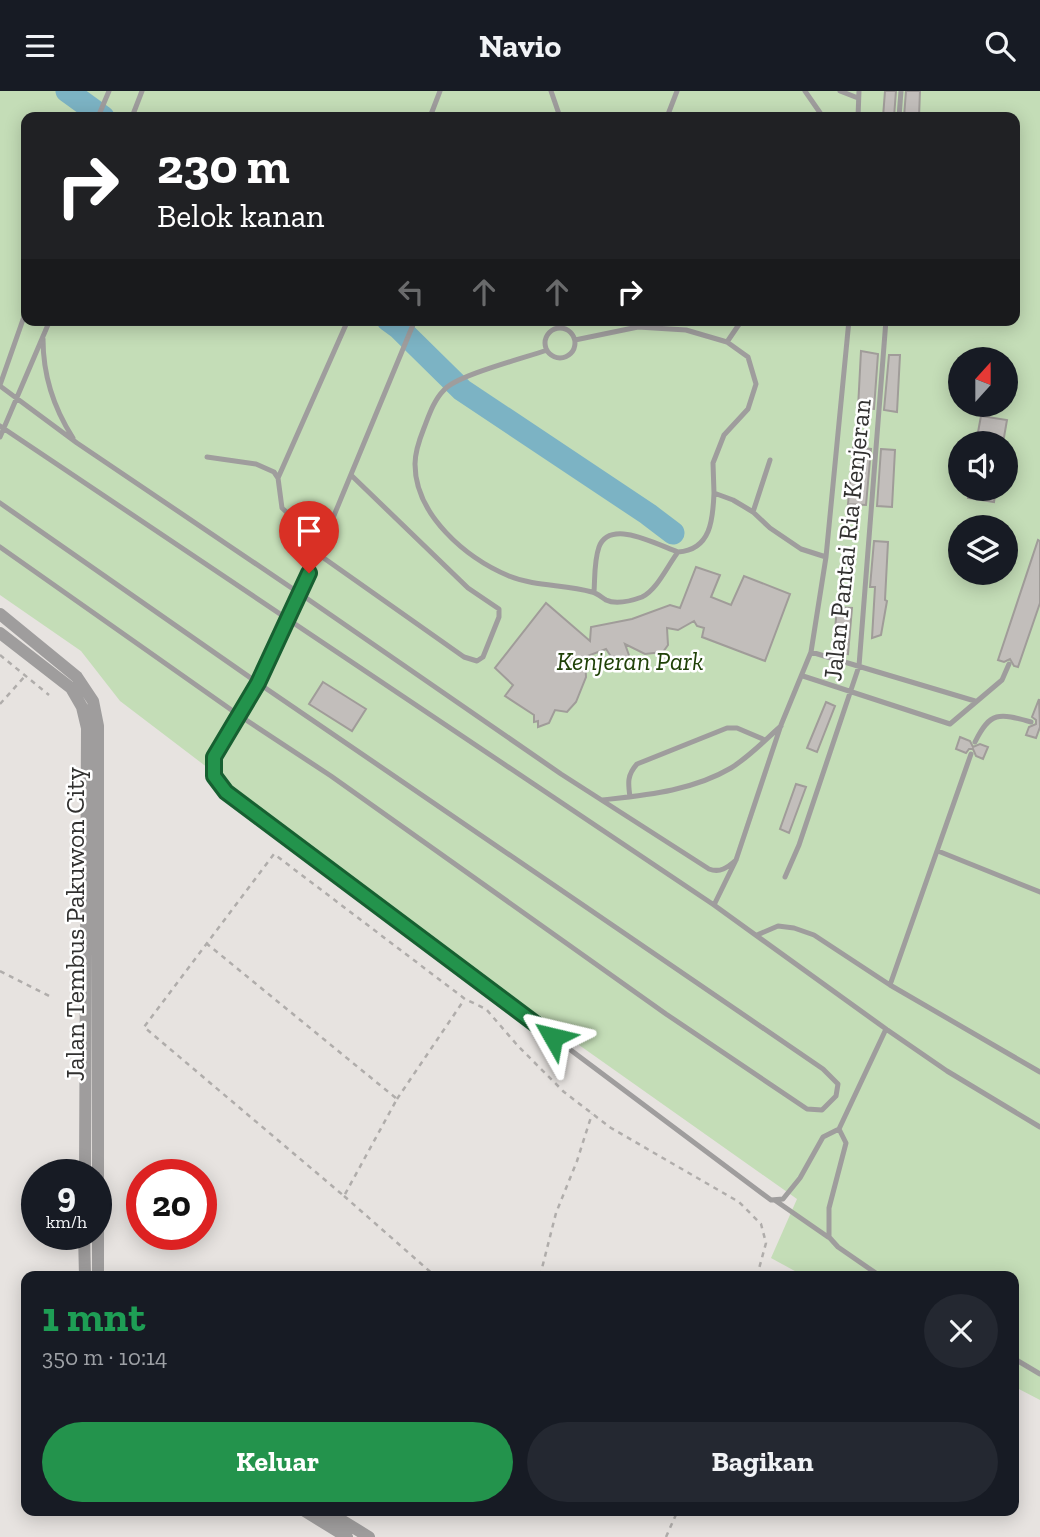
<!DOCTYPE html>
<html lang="id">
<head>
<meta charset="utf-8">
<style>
	:root { --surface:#171b24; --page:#242831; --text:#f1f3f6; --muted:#9ea1a6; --accent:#23934c }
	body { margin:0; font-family:"Zilla Slab",serif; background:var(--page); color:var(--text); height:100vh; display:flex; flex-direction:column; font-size:26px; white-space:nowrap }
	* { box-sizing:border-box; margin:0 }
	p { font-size:23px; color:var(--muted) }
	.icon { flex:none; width:38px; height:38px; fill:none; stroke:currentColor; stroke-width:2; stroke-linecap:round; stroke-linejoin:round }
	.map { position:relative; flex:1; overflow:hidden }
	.panel { position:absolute; left:21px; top:1180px; width:998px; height:245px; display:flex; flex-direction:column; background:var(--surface); border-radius:14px; box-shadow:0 4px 18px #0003 }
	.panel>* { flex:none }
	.banner { position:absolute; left:21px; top:21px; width:999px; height:214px; border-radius:14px; box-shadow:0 4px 18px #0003; background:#202124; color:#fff; overflow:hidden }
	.needle { width:46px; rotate:21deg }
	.buttons { position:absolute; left:948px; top:256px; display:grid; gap:14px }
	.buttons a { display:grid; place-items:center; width:70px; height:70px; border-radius:50%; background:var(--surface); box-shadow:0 4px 18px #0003; font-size:35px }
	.speed { position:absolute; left:21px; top:1068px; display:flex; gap:14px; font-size:35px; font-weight:700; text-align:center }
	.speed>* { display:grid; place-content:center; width:91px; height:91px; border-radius:50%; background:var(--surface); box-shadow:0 4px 18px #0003; line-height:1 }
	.speed small { font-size:18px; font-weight:400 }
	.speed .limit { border:10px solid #d22; background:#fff; color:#111 }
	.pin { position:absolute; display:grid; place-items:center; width:60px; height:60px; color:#fff; margin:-72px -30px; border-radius:50% 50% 50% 0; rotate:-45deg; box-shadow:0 0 7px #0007 }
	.pin .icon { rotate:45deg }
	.me { position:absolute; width:77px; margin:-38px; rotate:307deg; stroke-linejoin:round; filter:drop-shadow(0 0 5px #0008) }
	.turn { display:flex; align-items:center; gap:24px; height:147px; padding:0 21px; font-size:32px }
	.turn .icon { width:91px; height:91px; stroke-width:2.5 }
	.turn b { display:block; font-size:49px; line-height:60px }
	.lanes { display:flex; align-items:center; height:66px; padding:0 21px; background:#0003; justify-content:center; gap:35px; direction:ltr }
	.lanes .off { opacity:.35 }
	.round { display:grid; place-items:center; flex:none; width:74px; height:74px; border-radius:37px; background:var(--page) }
	.overview { display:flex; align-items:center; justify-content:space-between; height:119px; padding:0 21px }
	h1 { font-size:42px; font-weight:700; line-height:52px; color:#1e9e55 }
	.action { display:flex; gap:14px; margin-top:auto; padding:14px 21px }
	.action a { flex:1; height:80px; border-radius:42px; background:var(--accent); color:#fff; font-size:28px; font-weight:700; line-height:80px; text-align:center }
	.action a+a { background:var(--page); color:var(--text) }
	header { display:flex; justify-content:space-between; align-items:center; height:91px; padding:0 21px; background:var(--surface); font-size:32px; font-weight:700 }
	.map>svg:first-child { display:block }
	.green { fill:#c4ddb7; fill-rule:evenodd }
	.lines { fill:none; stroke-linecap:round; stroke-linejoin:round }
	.river { stroke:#7cb3c4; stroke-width:23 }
	.building { fill:#c2bebb; stroke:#a09c99; stroke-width:2 }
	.path { stroke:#b0adab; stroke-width:2.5; stroke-dasharray:5 5; stroke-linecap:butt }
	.service { stroke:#9f9d9d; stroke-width:5 }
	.tertiary { stroke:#9f9d9d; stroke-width:12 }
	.route-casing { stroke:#176031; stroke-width:18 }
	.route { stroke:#23934c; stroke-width:12 }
	.labels { text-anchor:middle; stroke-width:5; stroke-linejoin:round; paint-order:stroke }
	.street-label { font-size:26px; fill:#31302f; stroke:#fff }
	.park-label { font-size:26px; font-style:italic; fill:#1f4107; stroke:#fff }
</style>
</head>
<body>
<header><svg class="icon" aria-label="menu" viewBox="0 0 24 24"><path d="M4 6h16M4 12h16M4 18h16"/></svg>Navio<svg class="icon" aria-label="search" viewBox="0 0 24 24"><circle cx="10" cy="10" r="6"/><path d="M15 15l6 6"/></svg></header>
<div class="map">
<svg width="1040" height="1446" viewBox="0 0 1040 1446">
	<rect width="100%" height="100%" fill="#e7e3e0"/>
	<path class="green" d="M0,0H1040V1309L1013,1295V1185H804L771,1167L797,1108L480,884L120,610L81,560L0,504ZM26,26H1015V229H26ZM961,268H1006V313H961ZM961,352H1006V397H961ZM961,436H1006V481H961Z"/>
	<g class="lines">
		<path class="river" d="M67,0L103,26
			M388,229L399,237L462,299L648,423L673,442"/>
	</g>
	<path class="building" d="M885,0H896L894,26H883Z
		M906,0H920L919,26H904Z
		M861,260L878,263L874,318L858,317Z
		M889,264H900L897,321L884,319Z
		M981,325L1007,329L1003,352H976Z
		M853,356L871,358L866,414L848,413Z
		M881,358L895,359L892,416L877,415Z
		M969,397H996L994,411L968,407Z
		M1038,449L1040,450V512L1018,576L1014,575L1010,568L1004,571L998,569Z
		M874,450L888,451L885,509L887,510L881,544L872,547L875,496H870Z
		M696,476L720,484L711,506L731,514L744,485L790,503L765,570L702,546L704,537L697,535L694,530L678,539L667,537L668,554L663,561L645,563L625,553L631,570L625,573L614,570L606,558L585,566L586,586L576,611L567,621L555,619L549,632L538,636V630L534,631V624L505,605L513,594L495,577L546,512L590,550L591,536L632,528L670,514L680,517Z
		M837,516L852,517L848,563L833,561Z
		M323,591L366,618L352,640L309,613Z
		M1039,608L1040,636L1036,647L1026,644L1029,636L1036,633V629L1032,626Z
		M826,611L835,615L817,661L807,657Z
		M960,646L970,650L973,656L980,653L988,656L983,668L976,665L973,658H969L966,662L956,658Z
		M796,693L806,696L789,742L780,738Z"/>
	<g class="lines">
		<path class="path" d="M0,564L49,604
			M0,613L26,584
			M206,852L397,1008L344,1105L144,936L274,763L465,908L486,918L518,955L564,1001L611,1037L739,1111L761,1133L766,1152L757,1185
			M0,880L53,907
			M397,1008L464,909
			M344,1105L435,1185
			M540,1185L556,1122L577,1070L592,1023
			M666,1446L678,1419"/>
		<path class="service" d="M551,0L560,26
			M805,0L823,26
			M840,0L858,7
			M98,26L109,0
			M132,26L142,0
			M430,26L440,0
			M667,26L677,0
			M858,26L859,0
			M899,26L901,0
			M415,229L318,463L258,592L214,666V685L226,701L771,1109L783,1108L800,1087L823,1046L839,1038L886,938
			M742,229L727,251L748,266L756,293L748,318L724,344L713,372L714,402L733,409L753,421L770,437L801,458L826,466
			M545 252a15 15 0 1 1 30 0a15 15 0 1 1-30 0Z
			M43,248C43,285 53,316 73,347
			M575,249L638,236L686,239L727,251
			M547,259C525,267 457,284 444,299C434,309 429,324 424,337C420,347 415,361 415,373C415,424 466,467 509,485C536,496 565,493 592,501C597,502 601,506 606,509C616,514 631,510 642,506C657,499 668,474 678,461C711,459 713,428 714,402
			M0,294L26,220
			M0,295L77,352L299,502L561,683L709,778C720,782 727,777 736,769
			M0,335L714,814L886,938L947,980L1040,1036
			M0,346L50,229
			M207,366L256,373L274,381L278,387L282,417L294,428L318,463L464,566L477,570L483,566L499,526V518L468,497L351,384
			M278,387L348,229
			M0,412L258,592L823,978L838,993L836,1005L822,1019L807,1018L666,923L331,685L240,625L0,456
			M753,421L770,369
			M594,501C595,487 594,470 599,456C610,427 658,454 678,461
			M811,561L975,610
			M803,585L950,633L1002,589L1009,573
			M975,651C990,620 999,622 1031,631
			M630,706C628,692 627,684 637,673L727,637H737L765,649
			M602,709C646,704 692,700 731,677C749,666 765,649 781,635
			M938,760L1040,801
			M785,786L799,754L859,575L886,229
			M714,814L736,769L781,634L811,561L826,466L849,229
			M757,844L778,835L794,837L814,844L890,894L1040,981
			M890,894L971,663
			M839,1038L846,1052L829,1117V1146L838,1156L880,1185
			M776,1110L828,1146
			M1013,1267L1040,1283"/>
		<path class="tertiary" d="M0,523L77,586L93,610L98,635V1185
			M0,542L71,597L82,616L87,637L85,1083
			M84,1143L85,1185
			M303,1419L347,1446
			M325,1419L369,1446"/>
	</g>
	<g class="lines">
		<defs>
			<path id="route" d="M309,482L258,592L214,666V685L226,701L553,946"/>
		</defs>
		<use href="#route" class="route-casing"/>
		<use href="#route" class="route"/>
	</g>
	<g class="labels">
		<g class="street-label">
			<text transform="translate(847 449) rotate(-84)" y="9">Jalan Pantai Ria Kenjeran</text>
			<text transform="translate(75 833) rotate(-90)" y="9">Jalan Tembus Pakuwon City</text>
		</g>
		<g class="park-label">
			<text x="630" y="579">Kenjeran Park</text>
		</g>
	</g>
</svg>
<div class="buttons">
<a><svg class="needle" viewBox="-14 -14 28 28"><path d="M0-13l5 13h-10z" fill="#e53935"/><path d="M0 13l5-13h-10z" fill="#9ea1a6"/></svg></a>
<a><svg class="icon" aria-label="sound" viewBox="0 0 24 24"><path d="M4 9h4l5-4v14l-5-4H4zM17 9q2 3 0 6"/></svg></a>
<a><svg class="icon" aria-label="layers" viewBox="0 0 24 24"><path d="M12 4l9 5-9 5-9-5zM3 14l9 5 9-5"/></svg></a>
</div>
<div class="speed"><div>9<small>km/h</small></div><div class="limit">20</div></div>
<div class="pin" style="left:309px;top:482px;background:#d93025"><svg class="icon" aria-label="arrive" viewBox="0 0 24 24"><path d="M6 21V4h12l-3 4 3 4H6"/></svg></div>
<svg class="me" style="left:553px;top:946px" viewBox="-20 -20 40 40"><path d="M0-17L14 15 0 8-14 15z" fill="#23934c" stroke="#fff" stroke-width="4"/></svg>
<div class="banner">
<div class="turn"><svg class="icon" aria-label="right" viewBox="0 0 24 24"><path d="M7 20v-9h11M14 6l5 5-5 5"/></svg><div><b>230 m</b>Belok kanan</div></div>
<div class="lanes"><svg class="icon off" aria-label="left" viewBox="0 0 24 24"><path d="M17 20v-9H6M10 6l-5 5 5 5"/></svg><svg class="icon off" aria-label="ahead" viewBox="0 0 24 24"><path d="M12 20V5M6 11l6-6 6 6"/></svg><svg class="icon off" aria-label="ahead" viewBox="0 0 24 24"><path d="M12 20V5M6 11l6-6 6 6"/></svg><svg class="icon" aria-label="right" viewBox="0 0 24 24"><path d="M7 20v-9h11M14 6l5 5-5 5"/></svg></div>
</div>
<section class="panel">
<div class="overview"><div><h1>1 mnt</h1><p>350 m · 10:14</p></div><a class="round"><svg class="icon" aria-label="close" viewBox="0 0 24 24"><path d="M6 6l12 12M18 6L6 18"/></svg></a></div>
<div class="action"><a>Keluar</a><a>Bagikan</a></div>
</section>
</div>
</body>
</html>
